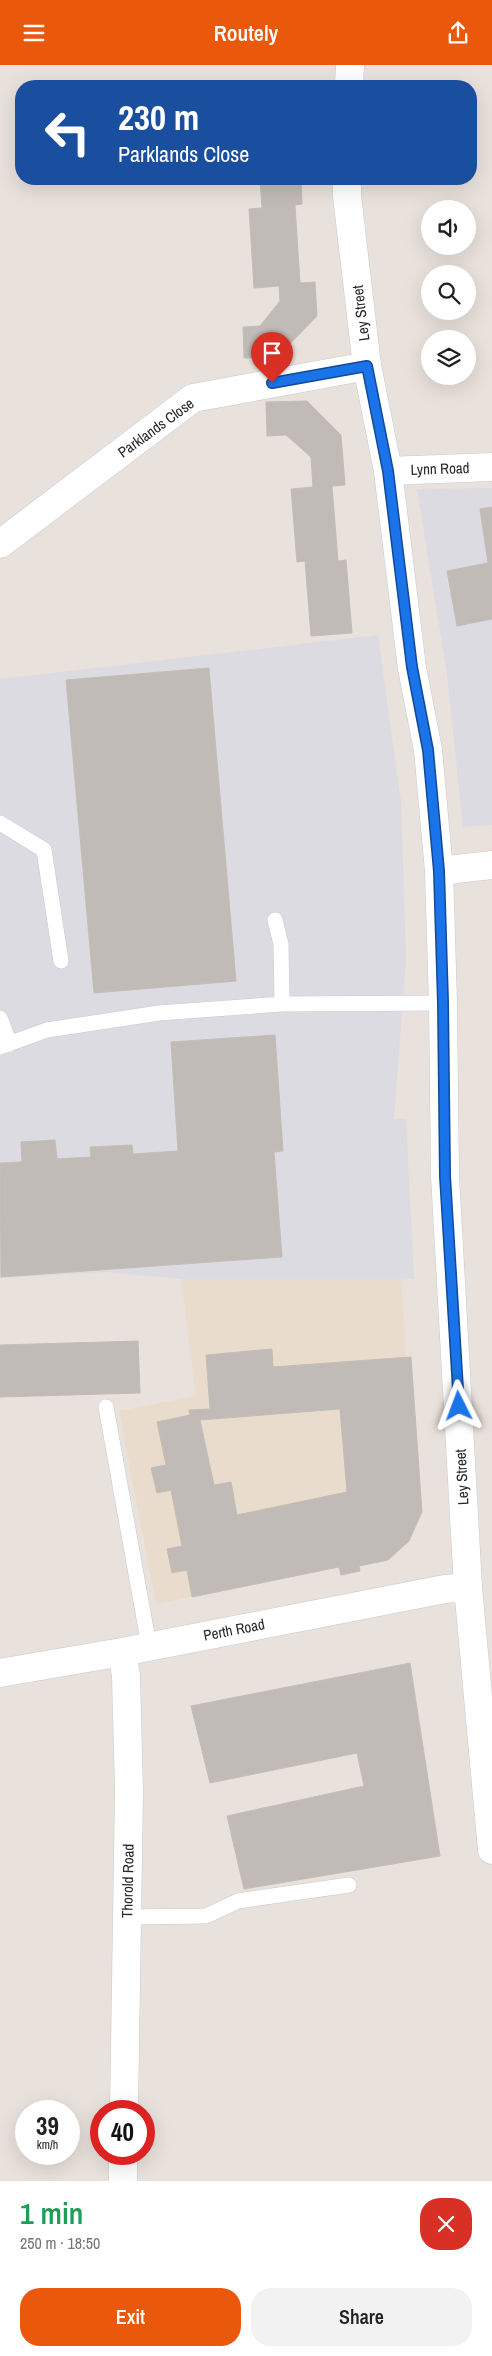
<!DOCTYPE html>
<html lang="en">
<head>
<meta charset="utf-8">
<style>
	:root { --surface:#fff; --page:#f2f2f2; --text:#202124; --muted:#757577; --accent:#ea580c }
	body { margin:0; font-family:"Archivo Narrow",sans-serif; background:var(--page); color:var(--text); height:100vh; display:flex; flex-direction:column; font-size:19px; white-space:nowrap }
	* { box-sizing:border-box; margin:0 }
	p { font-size:16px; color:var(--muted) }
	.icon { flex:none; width:28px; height:28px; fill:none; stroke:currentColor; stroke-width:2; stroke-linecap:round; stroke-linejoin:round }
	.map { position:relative; height:2116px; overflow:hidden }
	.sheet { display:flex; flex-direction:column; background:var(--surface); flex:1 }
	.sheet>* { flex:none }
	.top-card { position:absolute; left:15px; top:15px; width:462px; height:105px; border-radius:20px; box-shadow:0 5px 20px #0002; background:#1a4fa0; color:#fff; overflow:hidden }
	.buttons { position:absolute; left:421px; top:135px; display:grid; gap:10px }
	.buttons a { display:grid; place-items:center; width:55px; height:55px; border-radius:50%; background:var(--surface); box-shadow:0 5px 20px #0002; font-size:25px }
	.speed { position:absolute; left:15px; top:2035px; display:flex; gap:10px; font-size:25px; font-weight:700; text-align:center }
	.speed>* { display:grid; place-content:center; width:65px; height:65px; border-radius:50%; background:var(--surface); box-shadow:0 5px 20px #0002; line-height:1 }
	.speed small { font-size:12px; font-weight:400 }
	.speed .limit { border:8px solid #d22; background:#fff; color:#111 }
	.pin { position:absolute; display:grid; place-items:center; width:42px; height:42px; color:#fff; margin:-51px -21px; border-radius:50% 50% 50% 0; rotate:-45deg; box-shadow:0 0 5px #0007 }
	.pin .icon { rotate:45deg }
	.me { position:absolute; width:55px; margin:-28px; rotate:357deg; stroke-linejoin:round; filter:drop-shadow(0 0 4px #0008) }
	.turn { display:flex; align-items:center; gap:18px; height:105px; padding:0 20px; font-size:22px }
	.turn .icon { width:65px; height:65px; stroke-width:2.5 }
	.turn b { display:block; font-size:35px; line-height:42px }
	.round { display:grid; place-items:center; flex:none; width:52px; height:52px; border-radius:20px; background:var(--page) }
	.headline { display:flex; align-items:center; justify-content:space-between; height:85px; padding:0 20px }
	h1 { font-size:30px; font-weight:600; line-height:38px; color:#1e9e55 }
	.primary-button { display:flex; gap:10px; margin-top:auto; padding:10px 20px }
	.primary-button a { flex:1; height:58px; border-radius:20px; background:var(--accent); color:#fff; font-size:20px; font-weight:600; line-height:58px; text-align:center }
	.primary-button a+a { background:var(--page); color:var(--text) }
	header { display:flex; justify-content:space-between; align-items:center; height:65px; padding:0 20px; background:var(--accent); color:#fff; font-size:22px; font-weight:600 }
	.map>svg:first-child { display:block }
	.industrial { fill:#dcdbe2 }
	.education { fill:#e9dccc }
	.building { fill:#c1bbb8; stroke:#c4bdb5; fill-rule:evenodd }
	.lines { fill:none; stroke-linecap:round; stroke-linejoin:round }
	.lane-casing { stroke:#c7cbd4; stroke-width:16 }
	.street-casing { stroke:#c7cbd4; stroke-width:29 }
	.secondary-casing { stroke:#c7cbd4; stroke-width:29 }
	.lane { stroke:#fff; stroke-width:15 }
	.street { stroke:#fff; stroke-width:28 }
	.secondary { stroke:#fff; stroke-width:28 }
	.route-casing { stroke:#114b97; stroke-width:12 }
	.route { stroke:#1a73e8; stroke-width:9 }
	.labels { text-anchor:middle; stroke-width:4.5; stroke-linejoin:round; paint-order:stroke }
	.street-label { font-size:15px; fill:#282828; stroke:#fff }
</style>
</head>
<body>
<header><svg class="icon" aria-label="menu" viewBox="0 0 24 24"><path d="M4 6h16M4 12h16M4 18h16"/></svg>Routely<svg class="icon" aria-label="share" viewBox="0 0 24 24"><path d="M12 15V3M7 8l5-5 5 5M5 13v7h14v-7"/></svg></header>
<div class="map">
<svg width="492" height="2116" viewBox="0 0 492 2116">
	<rect width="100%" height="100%" fill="#e9e1db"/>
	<path class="industrial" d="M492,423V760L463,762L447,610L417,424Z
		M378,570L401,737L406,894L394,1054H406L414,1214H181L107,1207L0,1213V614Z"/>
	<path class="education" d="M181,1214H401L406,1292H411L422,1447L409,1476L388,1495L359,1501L360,1506L341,1510L339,1502L156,1539L119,1346L196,1331Z"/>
	<path class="building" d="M260,114H301L302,139L295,140L300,218L315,217L317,251L277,292L244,293L243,262L260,261L280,236L279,221L254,223L249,144L262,143Z
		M307,336L341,370L345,420L332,421L338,496L346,495L352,568L311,571L305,496L297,497L291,424L313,422L311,392L286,370L267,371L266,337Z
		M492,442V554L457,561L447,506L488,498L480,444Z
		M209,603L236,916L94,928L66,615Z
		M275,970L283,1086L274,1087L282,1192L1,1212L0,1098L22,1097L21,1077L55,1075L57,1094L91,1092L90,1082L132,1080L133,1089L178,1086L171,977Z
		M138,1276L140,1328L0,1332V1280Z
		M272,1284L273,1302L411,1292L422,1447L409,1476L388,1495L359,1501L360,1506L341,1510L339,1502L192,1532L187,1505L172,1508L167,1484L182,1481L171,1425L157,1428L151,1403L166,1400L157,1357L190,1350L189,1345L210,1344L206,1290ZM340,1344L347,1427L237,1450L231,1417L214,1420L200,1355Z
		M410,1598L440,1791L244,1824L227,1751L364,1721L357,1688L210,1718L191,1641Z"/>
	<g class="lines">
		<defs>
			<path id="lane" d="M0,758L44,785L61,896
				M275,855L281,879L282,939
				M0,953L10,979
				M0,982L47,965L159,948L282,939L443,938
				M106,1342L149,1581
				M127,1852L206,1851L238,1836L349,1820"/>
			<path id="street" d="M388,406L492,402
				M0,479L193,333L367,301
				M439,806L492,800
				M122,1587L126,1611L129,1726L124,2046
				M0,1608L122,1587L445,1524L468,1522
				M123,2116V2089"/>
			<path id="secondary" d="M349,21L350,0
				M347,114V131L367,301L388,406L412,603L428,685L439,806L443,938L445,1111L468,1522L492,1785"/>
		</defs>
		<use href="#lane" class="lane-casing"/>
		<use href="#street" class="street-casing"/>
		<use href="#secondary" class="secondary-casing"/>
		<use href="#lane" class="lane"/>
		<use href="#street" class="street"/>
		<use href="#secondary" class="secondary"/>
	</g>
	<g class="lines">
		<defs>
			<path id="route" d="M272,318L367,301L388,406L412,602L428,685L439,806L443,938L445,1111L459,1341"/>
		</defs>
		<use href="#route" class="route-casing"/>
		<use href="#route" class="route"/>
	</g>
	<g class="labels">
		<g class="street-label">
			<text transform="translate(361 248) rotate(-97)" y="5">Ley Street</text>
			<text transform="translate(156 363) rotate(-36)" y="5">Parklands Close</text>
			<text transform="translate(440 404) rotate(-2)" y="5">Lynn Road</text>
			<text transform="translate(462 1412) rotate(-93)" y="5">Ley Street</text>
			<text transform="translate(234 1565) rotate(-11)" y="5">Perth Road</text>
			<text transform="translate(128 1816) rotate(-89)" y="5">Thorold Road</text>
		</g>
	</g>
</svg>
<div class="buttons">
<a><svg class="icon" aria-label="sound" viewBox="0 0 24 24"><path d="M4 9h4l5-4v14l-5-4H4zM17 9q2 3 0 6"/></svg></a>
<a><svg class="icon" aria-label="search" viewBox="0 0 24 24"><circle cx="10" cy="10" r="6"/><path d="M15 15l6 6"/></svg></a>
<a><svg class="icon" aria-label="layers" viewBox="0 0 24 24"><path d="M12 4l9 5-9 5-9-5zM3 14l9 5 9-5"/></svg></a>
</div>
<div class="speed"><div>39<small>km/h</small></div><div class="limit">40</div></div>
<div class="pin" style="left:272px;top:318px;background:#d93025"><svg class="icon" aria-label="arrive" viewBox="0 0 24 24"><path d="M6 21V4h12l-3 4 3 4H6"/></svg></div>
<svg class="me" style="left:459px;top:1341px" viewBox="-20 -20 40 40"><path d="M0-17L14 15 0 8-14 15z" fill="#1a73e8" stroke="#fff" stroke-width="4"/></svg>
<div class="top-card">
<div class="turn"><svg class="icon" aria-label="left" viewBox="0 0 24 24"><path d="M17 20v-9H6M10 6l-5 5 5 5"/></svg><div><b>230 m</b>Parklands Close</div></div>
</div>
</div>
<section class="sheet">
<div class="headline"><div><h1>1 min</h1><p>250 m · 18:50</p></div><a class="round" style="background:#d93025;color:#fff"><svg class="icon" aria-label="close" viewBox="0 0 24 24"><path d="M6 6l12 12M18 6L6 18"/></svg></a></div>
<div class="primary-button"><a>Exit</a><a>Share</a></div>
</section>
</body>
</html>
